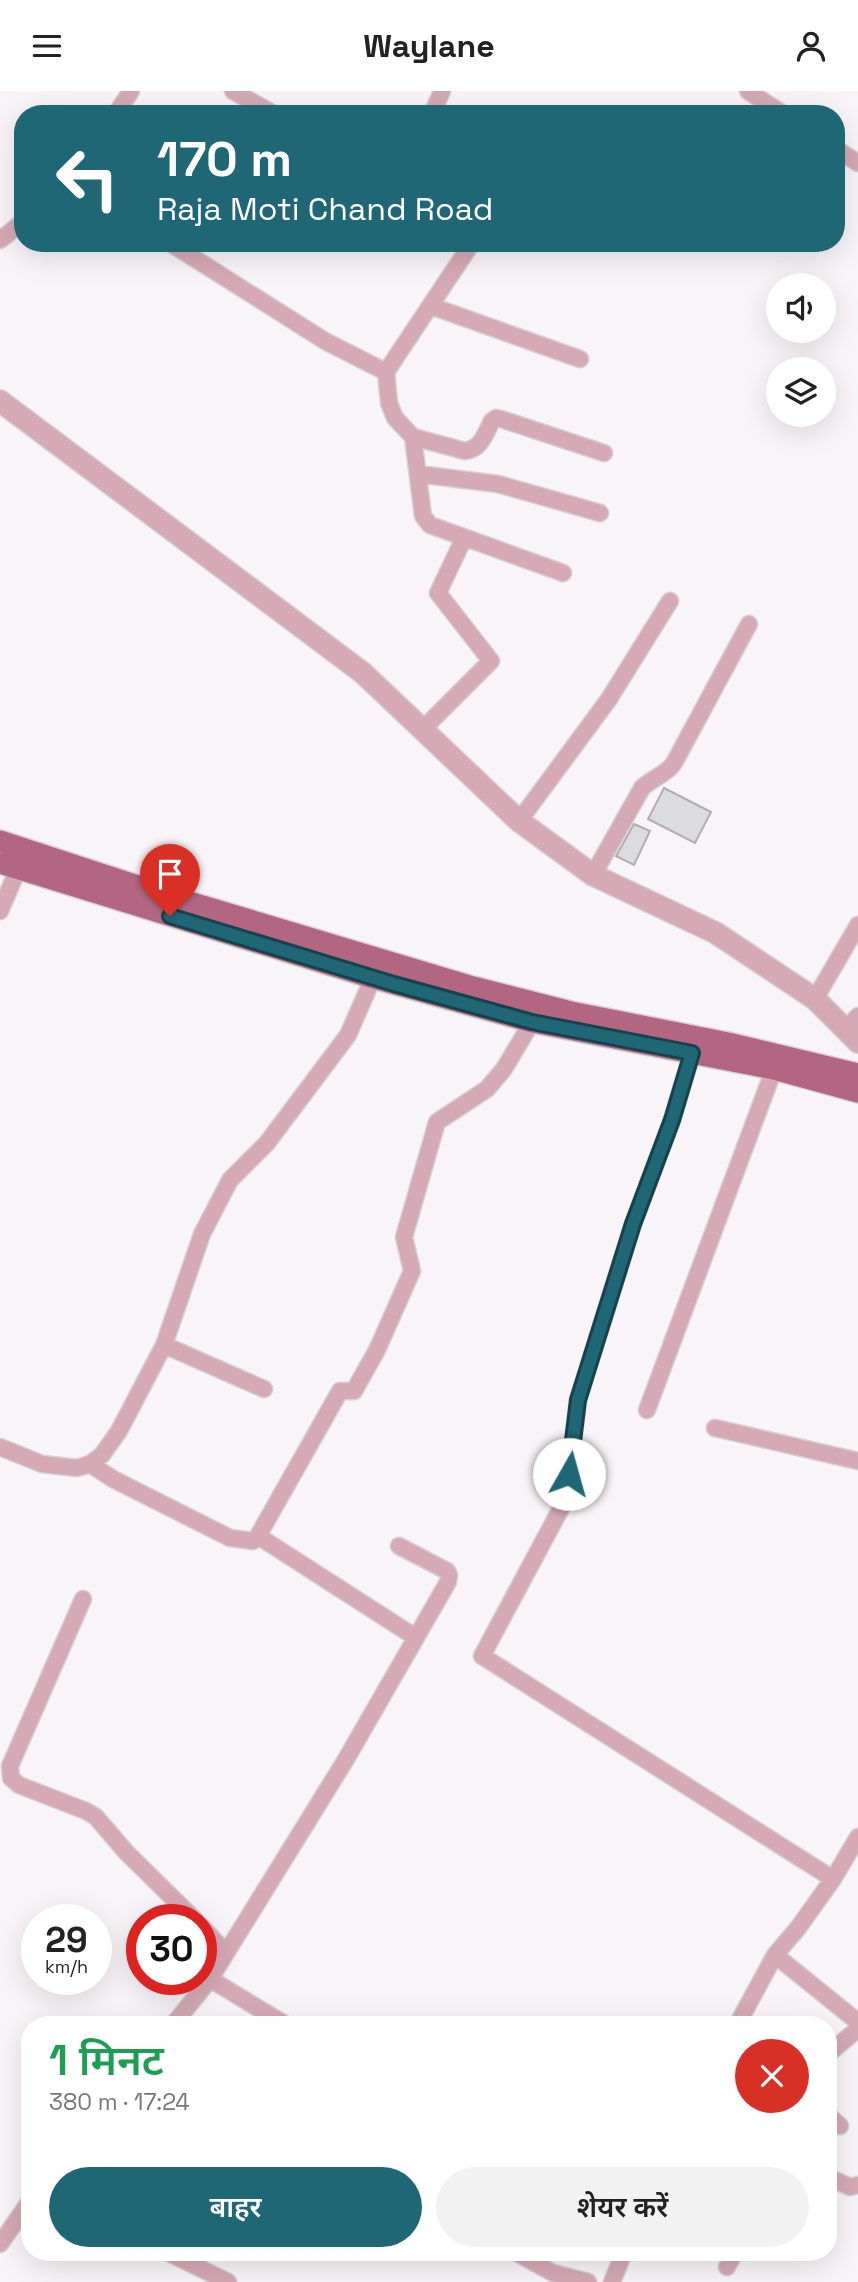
<!DOCTYPE html>
<html lang="hi">
<head>
<meta charset="utf-8">
<style>
	:root { --surface:#fff; --page:#f2f2f2; --text:#222; --muted:#767676; --accent:#206776 }
	body { margin:0; font-family:"Space Grotesk","Noto Sans Devanagari",sans-serif; background:var(--page); color:var(--text); height:100vh; display:flex; flex-direction:column; font-size:26px; white-space:nowrap }
	* { box-sizing:border-box; margin:0 }
	p { font-size:23px; color:var(--muted) }
	.icon { flex:none; width:38px; height:38px; fill:none; stroke:currentColor; stroke-width:2; stroke-linecap:round; stroke-linejoin:round }
	.map { position:relative; flex:1; overflow:hidden }
	.panel { position:absolute; left:21px; top:1925px; width:816px; height:245px; display:flex; flex-direction:column; background:var(--surface); border-radius:28px; box-shadow:0 7px 28px #0002 }
	.panel>* { flex:none }
	.top-card { position:absolute; left:14px; top:14px; width:831px; height:147px; border-radius:28px; box-shadow:0 7px 28px #0002; background:#206776; color:#fff; overflow:hidden }
	.fabs { position:absolute; left:766px; top:182px; display:grid; gap:14px }
	.fabs a { display:grid; place-items:center; width:70px; height:70px; border-radius:50%; background:var(--surface); box-shadow:0 7px 28px #0002; font-size:35px }
	.speed { position:absolute; left:21px; top:1813px; display:flex; gap:14px; font-size:35px; font-weight:700; text-align:center }
	.speed>* { display:grid; place-content:center; width:91px; height:91px; border-radius:50%; background:var(--surface); box-shadow:0 7px 28px #0002; line-height:1 }
	.speed small { font-size:18px; font-weight:400 }
	.speed .limit { border:10px solid #d22; background:#fff; color:#111 }
	.pin { position:absolute; display:grid; place-items:center; width:60px; height:60px; color:#fff; margin:-72px -30px; border-radius:50% 50% 50% 0; rotate:-45deg; box-shadow:0 0 7px #0007 }
	.pin .icon { rotate:45deg }
	.me { position:absolute; width:77px; margin:-38px; rotate:7deg; stroke-linejoin:round; filter:drop-shadow(0 0 5px #0008) }
	.turn { display:flex; align-items:center; gap:24px; height:147px; padding:0 28px; font-size:32px }
	.turn .icon { width:91px; height:91px; stroke-width:2.5 }
	.turn b { display:block; font-size:49px; line-height:60px }
	.round { display:grid; place-items:center; flex:none; width:74px; height:74px; border-radius:37px; background:var(--page) }
	.overview { display:flex; align-items:center; justify-content:space-between; height:119px; padding:0 28px }
	h1 { font-size:42px; font-weight:600; line-height:52px; color:#1e9e55 }
	.primary-button { display:flex; gap:14px; margin-top:auto; padding:14px 28px }
	.primary-button a { flex:1; height:80px; border-radius:42px; background:var(--accent); color:#fff; font-size:28px; font-weight:600; line-height:80px; text-align:center }
	.primary-button a+a { background:var(--page); color:var(--text) }
	header { display:flex; justify-content:space-between; align-items:center; height:91px; padding:0 28px; background:var(--surface); font-size:32px; font-weight:600 }
	.map>svg:first-child { display:block }
	.building { fill:#dcdbde; stroke:#b0aeb2; stroke-width:2 }
	.lines { fill:none; stroke-linecap:round; stroke-linejoin:round }
	.minor-casing { stroke:#d5d1d4; stroke-width:19 }
	.tertiary-casing { stroke:#d5d1d4; stroke-width:24 }
	.primary-casing { stroke:#d5d1d4; stroke-width:24 }
	.minor { stroke:#d5a9b6; stroke-width:16 }
	.tertiary { stroke:#d5a9b6; stroke-width:21 }
	.primary { stroke:#b26681; stroke-width:21 }
	.route-casing { stroke:#15434d; stroke-width:18 }
	.route { stroke:#206776; stroke-width:12 }
</style>
</head>
<body>
<header><svg class="icon" aria-label="menu" viewBox="0 0 24 24"><path d="M4 6h16M4 12h16M4 18h16"/></svg>Waylane<svg class="icon" aria-label="person" viewBox="0 0 24 24"><circle cx="12" cy="8" r="4"/><path d="M4 21q1-7 8-7t8 7"/></svg></header>
<div class="map">
<svg width="858" height="2191" viewBox="0 0 858 2191">
	<rect width="100%" height="100%" fill="#f8f4f7"/>
	<path class="building" d="M664,697L711,721L695,752L648,728Z
		M634,733L650,740L634,774L616,765Z"/>
	<g class="lines">
		<defs>
			<path id="minor" d="M233,0L274,23
				M748,0L783,23
				M116,23L131,0
				M432,23L442,0
				M836,58L858,72
				M0,149L23,131
				M170,152L325,250L386,281L389,312L395,327L413,346L423,425L430,434L563,482
				M431,215L580,268
				M386,281L472,152
				M413,346L465,360C481,358 485,343 492,330L496,327L501,328L604,362
				M418,383L498,393L600,422
				M423,638L491,570L438,502L464,447
				M519,730L609,608L670,510
				M593,784L642,697C652,687 666,684 674,672L749,533
				M0,820L18,778
				M815,908L858,834
				M846,938L858,925
				M692,962L672,1029L633,1133L578,1309L566,1408L482,1565L833,1788
				M164,1254L264,1298
				M647,1319L774,978
				M715,1337L858,1370
				M0,1356L42,1373L77,1377L90,1373L102,1364L119,1340L164,1254L202,1143L230,1089L267,1052L348,944L373,887
				M90,1373L113,1388L230,1447L253,1450L258,1445L340,1300H354L377,1259L412,1180L404,1146L437,1031L487,998L504,978L532,931
				M258,1445L415,1546
				M83,1508L10,1675L11,1687L19,1694L86,1720L96,1726L126,1761L195,1829
				M201,1835L226,1862
				M775,1864L858,1931
				M210,1888L286,1934
				M173,1934L210,1888L345,1670L448,1491L449,1484L447,1480L399,1455
				M737,1934L775,1864L798,1837L833,1788L858,1746
				M828,1963L858,1938
				M828,2024L840,2035
				M828,2086L850,2096L858,2094
				M0,2153L30,2110
				M167,2161L228,2191
				M515,2161L553,2182L588,2191
				M727,2176L735,2161
				M612,2191L624,2161"/>
			<path id="tertiary" d="M0,310L363,582L519,730L593,784L716,842L815,908L858,951"/>
			<path id="primary" d="M0,750L159,802L473,896L571,921L728,952L858,983
				M0,772L373,887L532,931L774,978L858,1001"/>
		</defs>
		<use href="#minor" class="minor-casing"/>
		<use href="#tertiary" class="tertiary-casing"/>
		<use href="#primary" class="primary-casing"/>
		<use href="#minor" class="minor"/>
		<use href="#tertiary" class="tertiary"/>
		<use href="#primary" class="primary"/>
	</g>
	<g class="lines">
		<defs>
			<path id="route" d="M170,825L394,893L532,931L692,962L672,1029L633,1133L578,1309L569,1383"/>
		</defs>
		<use href="#route" class="route-casing"/>
		<use href="#route" class="route"/>
	</g>
</svg>
<div class="fabs">
<a><svg class="icon" aria-label="sound" viewBox="0 0 24 24"><path d="M4 9h4l5-4v14l-5-4H4zM17 9q2 3 0 6"/></svg></a>
<a><svg class="icon" aria-label="layers" viewBox="0 0 24 24"><path d="M12 4l9 5-9 5-9-5zM3 14l9 5 9-5"/></svg></a>
</div>
<div class="speed"><div>29<small>km/h</small></div><div class="limit">30</div></div>
<div class="pin" style="left:170px;top:825px;background:#d93025"><svg class="icon" aria-label="arrive" viewBox="0 0 24 24"><path d="M6 21V4h12l-3 4 3 4H6"/></svg></div>
<svg class="me" style="left:569px;top:1383px" viewBox="-20 -20 40 40"><circle r="19" fill="#fff"/><path d="M0-13L10 11 0 6-10 11z" fill="#206776"/></svg>
<div class="top-card">
<div class="turn"><svg class="icon" aria-label="left" viewBox="0 0 24 24"><path d="M17 20v-9H6M10 6l-5 5 5 5"/></svg><div><b>170 m</b>Raja Moti Chand Road</div></div>
</div>
<section class="panel">
<div class="overview"><div><h1>1 मिनट</h1><p>380 m · 17:24</p></div><a class="round" style="background:#d93025;color:#fff"><svg class="icon" aria-label="close" viewBox="0 0 24 24"><path d="M6 6l12 12M18 6L6 18"/></svg></a></div>
<div class="primary-button"><a>बाहर</a><a>शेयर करें</a></div>
</section>
</div>
</body>
</html>
